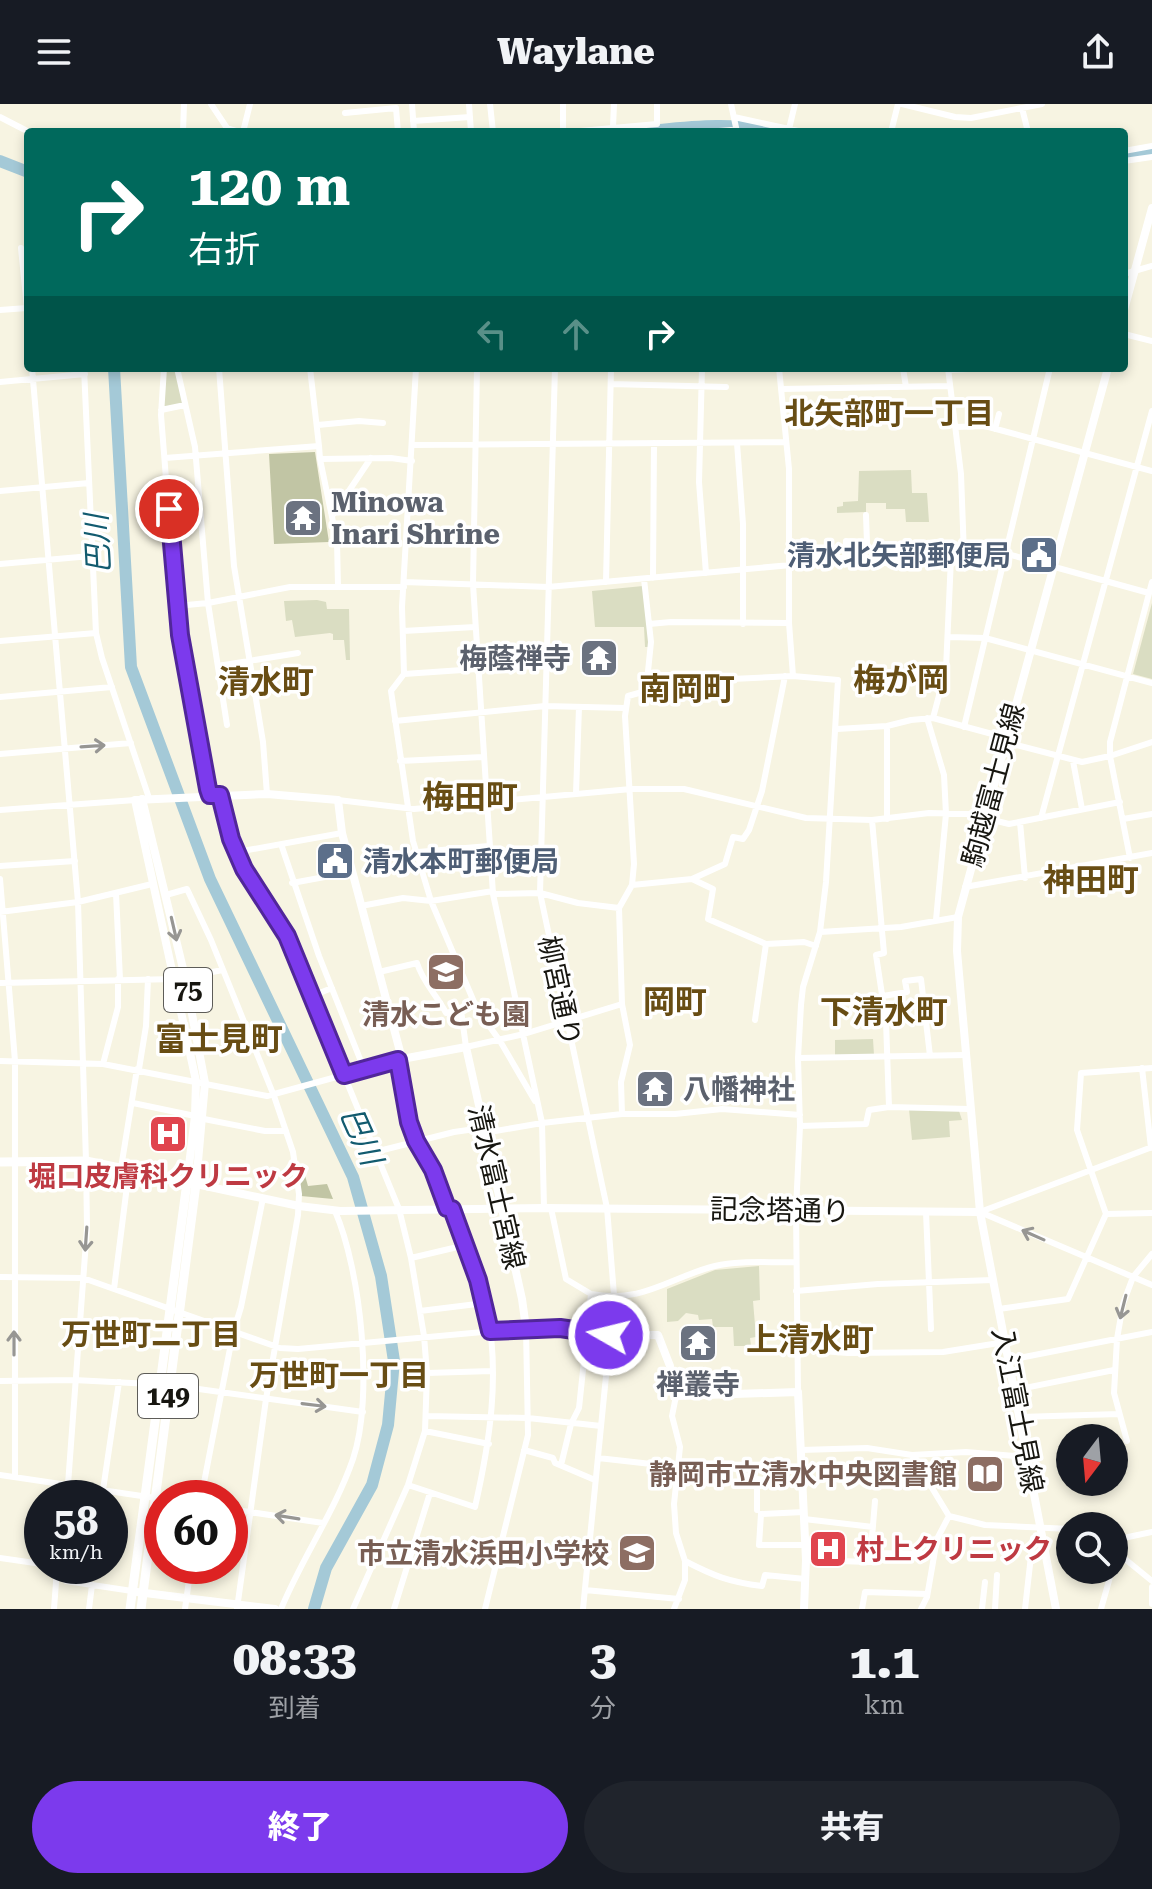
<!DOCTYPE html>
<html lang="ja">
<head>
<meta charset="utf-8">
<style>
	:root { --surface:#171b24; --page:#20242c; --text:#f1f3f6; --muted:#9ea1a6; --accent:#7c3aed }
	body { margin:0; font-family:"Roboto Serif","Noto Sans JP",serif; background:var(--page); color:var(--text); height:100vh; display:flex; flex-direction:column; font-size:30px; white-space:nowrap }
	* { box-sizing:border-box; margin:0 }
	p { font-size:26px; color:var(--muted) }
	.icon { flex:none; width:44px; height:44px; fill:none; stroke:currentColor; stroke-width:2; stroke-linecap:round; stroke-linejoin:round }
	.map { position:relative; height:1505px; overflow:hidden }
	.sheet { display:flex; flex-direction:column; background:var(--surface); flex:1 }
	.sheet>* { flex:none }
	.hud { position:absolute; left:24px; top:24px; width:1104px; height:244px; border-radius:8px; box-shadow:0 4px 12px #0003; background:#00695c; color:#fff; overflow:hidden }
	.needle { width:52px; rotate:196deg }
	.tools { position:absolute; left:1056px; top:1320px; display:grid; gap:16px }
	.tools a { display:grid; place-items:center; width:72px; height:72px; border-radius:50%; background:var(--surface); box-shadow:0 4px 12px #0003; font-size:40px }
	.speed { position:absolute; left:24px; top:1376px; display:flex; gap:16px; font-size:40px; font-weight:700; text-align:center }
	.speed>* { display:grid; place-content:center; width:104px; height:104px; border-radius:50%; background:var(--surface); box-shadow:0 4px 12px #0003; line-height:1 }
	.speed small { font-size:20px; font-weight:400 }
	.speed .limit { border:12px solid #d22; background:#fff; color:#111 }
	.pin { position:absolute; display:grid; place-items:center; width:68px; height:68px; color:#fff; margin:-34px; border:4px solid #fff; border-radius:50%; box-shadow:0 2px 8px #0007 }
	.me { position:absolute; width:88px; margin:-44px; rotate:278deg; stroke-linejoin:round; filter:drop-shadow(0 0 6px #0008) }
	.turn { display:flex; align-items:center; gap:28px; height:168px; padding:0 32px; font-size:36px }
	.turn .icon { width:104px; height:104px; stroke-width:2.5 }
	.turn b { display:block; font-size:56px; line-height:68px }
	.lanes { display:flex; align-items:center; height:76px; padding:0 32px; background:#0003; justify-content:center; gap:40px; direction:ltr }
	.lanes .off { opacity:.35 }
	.eta { display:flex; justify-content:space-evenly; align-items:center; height:136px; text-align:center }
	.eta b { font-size:48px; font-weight:800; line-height:56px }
	.cta { display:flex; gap:16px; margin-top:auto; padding:16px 32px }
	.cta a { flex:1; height:92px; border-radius:48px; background:var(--accent); color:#fff; font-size:32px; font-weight:800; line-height:92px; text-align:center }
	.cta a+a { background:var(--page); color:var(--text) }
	header { display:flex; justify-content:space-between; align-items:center; height:104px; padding:0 32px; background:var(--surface); font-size:36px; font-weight:800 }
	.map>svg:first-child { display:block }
	.green { fill:#daddc2 }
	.forest { fill:#c1c5a4 }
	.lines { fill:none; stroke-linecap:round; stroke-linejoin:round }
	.river { stroke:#a4c9d7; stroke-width:12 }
	.minor { stroke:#fff; stroke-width:6 }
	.major { stroke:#fff; stroke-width:8 }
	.highway { stroke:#fff; stroke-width:9 }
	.oneway { stroke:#979693 }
	.route-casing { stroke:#51269a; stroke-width:20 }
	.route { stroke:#7c3aed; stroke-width:14 }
	.labels { text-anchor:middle; stroke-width:7; stroke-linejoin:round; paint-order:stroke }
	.shield { fill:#fff; stroke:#5d5c58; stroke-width:2 }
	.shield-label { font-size:26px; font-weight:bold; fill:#171610 }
	.worship-label { font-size:28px; font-weight:bold; fill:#5b616d; stroke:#fff; text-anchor:start }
	.service-label { font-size:28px; font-weight:bold; fill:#4e5e75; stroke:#fff; text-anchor:end }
	.street-label { font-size:28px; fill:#171610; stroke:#fff }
	.education-label { font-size:28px; font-weight:bold; fill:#785e54; stroke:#fff; text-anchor:end }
	.health-label { font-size:28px; font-weight:bold; fill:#be3a42; stroke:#fff }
	.neighbourhood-label { font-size:30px; font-weight:bold; fill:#684d14; stroke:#fff }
	.water-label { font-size:30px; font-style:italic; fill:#125b6f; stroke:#fff }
	.quarter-label { font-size:32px; font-weight:bold; fill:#684d14; stroke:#fff }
</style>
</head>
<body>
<header><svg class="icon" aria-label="menu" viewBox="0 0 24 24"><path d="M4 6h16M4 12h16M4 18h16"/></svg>Waylane<svg class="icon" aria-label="share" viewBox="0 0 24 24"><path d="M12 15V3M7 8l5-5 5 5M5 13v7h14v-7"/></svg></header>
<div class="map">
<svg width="1152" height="1505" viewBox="0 0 1152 1505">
	<rect width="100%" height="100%" fill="#f7f4e2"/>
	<path class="green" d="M165,264H175L183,300L163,303Z
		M911,366L912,389H927L929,418H906L905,405H886V399H866V408L837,409V403L843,402V398L858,397L859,367Z
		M643,482L650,543H645L644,523H595L592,487Z
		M317,496L326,498L327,505H349L350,556H346L344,536H333V530L330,529L295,533L292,516L286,517L284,497Z
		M1152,499V575L1133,570Z
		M873,935L874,951L835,952V936Z
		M909,1005L959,1007L962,1016L949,1017L950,1033L912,1036Z
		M759,1162L760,1196L753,1197L756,1233L750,1234L751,1242H734L733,1223H713L712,1215L699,1216L698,1211L686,1209L678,1217L667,1218V1185L715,1166Z"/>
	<path class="forest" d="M315,348L329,438L274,440L269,350Z
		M304,1068L308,1082L327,1080L333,1095L301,1092L299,1069Z"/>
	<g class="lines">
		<path class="river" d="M638,28C684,24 729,17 774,28
			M1124,51L1152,47
			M0,57L28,68
			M114,264L131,563L210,775L353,1073L381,1172L394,1257L388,1321L372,1381L326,1464L314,1505"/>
		<path class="minor" d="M211,0L227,24L240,28
			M412,0L414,28
			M469,0L471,28
			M490,0L493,28
			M731,0L737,28
			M902,0L955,13L971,14L1042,0
			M396,4L398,28
			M1022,4L1028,28
			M345,9L396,4
			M0,13L29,28
			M734,13L803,28
			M413,17L470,13
			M613,23L614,0
			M789,25L795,0
			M183,28L184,0
			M243,28L250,0
			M563,28V0
			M569,28L657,20V0
			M707,28L731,26L745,28
			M891,28L898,0
			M1124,47L1152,42
			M1124,57L1152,53
			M21,144L28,214
			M1124,170L1152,162
			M0,206L27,204
			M1124,230L1152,237
			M32,264L78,798L86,1057L87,1124L67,1394
			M84,264L96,529L102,554L149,694
			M164,264L161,311L176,502L186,576L210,691
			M177,264L195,343L208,499L227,621
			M219,264L234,462L263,638L267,690
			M310,264L319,342
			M416,264L402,503L404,570L391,587L413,737L431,797L477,905L500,937L535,997
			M477,264L473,480L493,790L542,1019L544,1104
			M555,264L540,789L607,1104L614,1191L583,1505
			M702,264L699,378L706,469
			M779,264L789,365V519L793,572
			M903,264L906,283
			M948,264L961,370L964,451
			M948,266L989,264
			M0,278L85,270
			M611,280L726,283
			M781,285L950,282
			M161,306L185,301
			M318,321L359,317L383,319
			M956,323L985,322L1152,367
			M995,325L999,310
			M737,339L743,420V520
			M412,341L786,338
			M165,354L319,342L320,355L391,354L412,357
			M320,355L337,437L338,482
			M0,387L89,379
			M332,412L371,354
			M791,454H845L894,460L1000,448L1149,489
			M845,454L846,437L867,439L866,411
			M0,460L91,452
			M653,474L654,339
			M644,475L651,538L646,587
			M404,478L548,483L791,461
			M606,478L611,264
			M176,502L208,499L290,483H404
			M649,520L671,518L789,519
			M403,527L475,523
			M949,533L985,534L1152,579
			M0,537L96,529
			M218,562L298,549
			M404,570L477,565
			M0,593L112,583
			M927,614L944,671L946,710L936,816
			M933,614L946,565L951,454
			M395,617L545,602L625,604
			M887,622V715
			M964,623L1050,264
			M837,625L887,622L911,616L933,614L1007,634
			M1005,638L1082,658L1110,652L1152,638
			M0,650L131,639
			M400,657L483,653
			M1073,657L1082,705
			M576,690L579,603
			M220,691L231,735L244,765L254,784L287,832L399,1105L411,1154L424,1232L427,1269L425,1327L408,1381L353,1505
			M338,696L414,705L631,685H684L806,714L872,716L929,709L968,710L1009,720L1120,698
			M0,706L135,696
			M1041,714L1152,307
			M1123,715L1152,710
			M1020,718L1025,774
			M281,740L319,852L364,965
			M237,748L342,729
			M418,748L489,742
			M1130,754L1110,652V638L1152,478
			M0,762L75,757
			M0,775L15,957V1373
			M692,775L713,785L708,815L766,840L804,838L816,842
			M292,779L352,768
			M632,781L692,775L725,760L733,733L743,735L749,726L762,687L785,572
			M965,783L1152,749
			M116,789L120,876
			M493,790L540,789L578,799L619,804
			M166,791L187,785L211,836L274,992L293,1048L299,1090L298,1111L266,1295L237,1505
			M361,802L403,794L431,797L493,787
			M0,808L78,798L152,780
			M820,828L901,823L958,813
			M379,868L417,859C423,879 437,891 446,909L475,902
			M185,873L223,866
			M0,879L175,875
			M312,892L332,884
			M883,892L907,888L905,877L921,875L930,952
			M622,900L630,941L621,978L622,1010
			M461,906L466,943L524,930L622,900L619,804L632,781L634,760L625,612L628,592L646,587L701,582L732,575L793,572L838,576L826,778L820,828L803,883L801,901L798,954L800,1022L796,1105L798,1288
			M755,916L766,840
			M886,917L925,913
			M798,954L966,951
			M398,956L409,1018L416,1037L433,1066L447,1104
			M0,957L103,960L267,992L402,955
			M103,960L118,903V875
			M1142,964L1151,1044
			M139,965L146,922L148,875
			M133,999L195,1012
			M889,1003L969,1005
			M204,1015L265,1027H286
			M800,1022L866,1020L869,1006L889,1003L886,917L876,851L884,849L872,716
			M484,1029L542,1019L622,1010H675L722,1005L800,1011
			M375,1048L454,1028L482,1024
			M121,1064L137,965
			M551,1104L566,1175L591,1190L579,1304L571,1320L561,1361
			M926,1108L931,1225
			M980,1108L1152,1181
			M980,1108L1152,1043
			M1106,1110L1152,1109
			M411,1154L466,1141
			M0,1173L83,1174L280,1244L298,1245L526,1224L528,1331L485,1505
			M114,1185L129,1066
			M796,1187L878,1180L993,1176
			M591,1190C643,1200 670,1173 715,1162C740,1156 770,1159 796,1158
			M999,1205L1068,1195L1106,1110L1077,1026L1081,969L1152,964
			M420,1207L485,1199
			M797,1245L848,1249L943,1248L1005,1238
			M1009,1256L1152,1228
			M427,1269L492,1267
			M0,1277L74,1276L170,1281L363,1308
			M1015,1286L1114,1266
			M427,1312L528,1314L601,1322
			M1020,1313L1119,1310
			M425,1327L489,1340
			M1127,1337L1114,1289L1117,1235L1123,1200L1133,1173L1152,1150
			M524,1346L553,1354L555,1359L595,1376
			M801,1346L867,1344L912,1351L949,1412L985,1421L1070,1425
			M912,1351L966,1348L1027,1353
			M598,1354L678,1363
			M0,1371L162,1395
			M408,1381L475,1403C490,1337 500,1272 487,1205C480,1171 464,1137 452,1105
			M103,1386L119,1278
			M201,1394L233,1229L241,1203L263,1094
			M230,1405L323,1419
			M757,1406V1375L802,1381
			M804,1408L761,1410L759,1441H805
			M804,1415L873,1423
			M1114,1436L1152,1428
			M1114,1446L1152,1477
			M871,1449L933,1450
			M0,1454L42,1460
			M806,1456L870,1458L875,1397
			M685,1457C714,1472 729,1478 762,1482L765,1471L805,1475
			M53,1462L66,1477L132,1487
			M1152,1483V1500
			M585,1486L679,1495
			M54,1505L57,1465
			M89,1505L92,1481
			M185,1505L191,1462
			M281,1505C302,1454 335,1407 353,1355C374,1293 361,1167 335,1107
			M394,1505L430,1389
			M674,1505L685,1476V1457L676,1429L674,1400L680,1343L672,1312L676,1292
			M862,1505L865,1488L927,1490
			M921,1505L927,1493L937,1435L949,1412
			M982,1505L985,1478
			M995,1505L997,1471
			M1025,1505L1033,1434L1042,1433
			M1101,1505L1112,1466"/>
		<path class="major" d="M1124,206L1152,104
			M142,695L185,873L205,979L196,1080L299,1102L340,1107L544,1104L980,1108
			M187,1078L195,1012L196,977L135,696L267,690L338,696L342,729L402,955L466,943L522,1195L526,1224H560L609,1231H658L670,1262L676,1292L798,1288L806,1456L804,1505
			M137,1488L275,1505
			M1056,1505L980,1108L957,847L958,813L1108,264"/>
		<path class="highway" d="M0,1058L86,1057L196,1080L141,1505
			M130,1505L187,1078"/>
	</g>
	<defs><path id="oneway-shaft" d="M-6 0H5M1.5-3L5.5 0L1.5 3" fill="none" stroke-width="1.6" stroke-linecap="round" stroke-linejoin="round" transform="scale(2)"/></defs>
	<g class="oneway">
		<use href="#oneway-shaft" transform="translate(93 642) rotate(-4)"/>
		<use href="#oneway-shaft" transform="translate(174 825) rotate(77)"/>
		<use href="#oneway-shaft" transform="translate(1033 1131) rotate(-156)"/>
		<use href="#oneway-shaft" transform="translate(86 1135) rotate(94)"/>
		<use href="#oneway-shaft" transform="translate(1123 1203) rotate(104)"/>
		<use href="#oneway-shaft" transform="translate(14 1239) rotate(-90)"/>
		<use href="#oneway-shaft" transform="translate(314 1301) rotate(7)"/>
		<use href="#oneway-shaft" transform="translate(287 1413) rotate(-171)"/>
	</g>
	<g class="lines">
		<defs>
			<path id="route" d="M169,405L180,531L208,685L210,691H220L231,735L244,765L287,832L344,971L398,956L409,1018L416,1037L433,1066L447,1104L452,1105L478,1176L490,1227L560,1224L609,1231"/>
		</defs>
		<use href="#route" class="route-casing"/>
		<use href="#route" class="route"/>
	</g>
	<defs>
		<symbol id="temple-square" viewBox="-11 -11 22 22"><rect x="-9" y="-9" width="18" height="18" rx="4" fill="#6b7280" stroke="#fff"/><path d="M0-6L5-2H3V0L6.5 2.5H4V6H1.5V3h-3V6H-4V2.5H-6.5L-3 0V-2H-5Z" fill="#fff"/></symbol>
		<symbol id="civic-square" viewBox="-11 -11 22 22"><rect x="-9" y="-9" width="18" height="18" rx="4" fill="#5c6f8a" stroke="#fff"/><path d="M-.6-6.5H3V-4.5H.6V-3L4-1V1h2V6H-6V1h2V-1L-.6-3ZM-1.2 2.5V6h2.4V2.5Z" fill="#fff"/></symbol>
		<symbol id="school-square" viewBox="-11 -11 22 22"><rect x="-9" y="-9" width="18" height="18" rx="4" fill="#8d6e63" stroke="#fff"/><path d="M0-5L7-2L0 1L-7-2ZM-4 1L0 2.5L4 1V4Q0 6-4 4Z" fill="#fff"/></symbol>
		<symbol id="hospital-square" viewBox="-11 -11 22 22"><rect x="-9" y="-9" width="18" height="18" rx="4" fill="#e0444e" stroke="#fff"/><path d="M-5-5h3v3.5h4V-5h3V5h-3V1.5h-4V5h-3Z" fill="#fff"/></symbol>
		<symbol id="library-square" viewBox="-11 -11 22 22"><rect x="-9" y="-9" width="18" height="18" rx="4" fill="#8d6e63" stroke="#fff"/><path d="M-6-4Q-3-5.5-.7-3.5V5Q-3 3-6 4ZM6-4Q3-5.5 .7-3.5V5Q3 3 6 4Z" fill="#fff"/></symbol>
	</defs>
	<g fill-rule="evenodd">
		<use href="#temple-square" x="281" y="392" width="44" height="44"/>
		<use href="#civic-square" x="1017" y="429" width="44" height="44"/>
		<use href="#temple-square" x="577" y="532" width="44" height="44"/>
		<use href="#civic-square" x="313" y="735" width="44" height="44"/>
		<use href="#school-square" x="424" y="846" width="44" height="44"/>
		<use href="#temple-square" x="633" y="963" width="44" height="44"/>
		<use href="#hospital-square" x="146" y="1008" width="44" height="44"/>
		<use href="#temple-square" x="676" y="1217" width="44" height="44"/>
		<use href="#library-square" x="963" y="1348" width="44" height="44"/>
		<use href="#hospital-square" x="806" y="1423" width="44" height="44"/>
		<use href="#school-square" x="615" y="1427" width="44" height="44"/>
	</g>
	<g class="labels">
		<g class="shield">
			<rect x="164" y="864" width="48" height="44" rx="6"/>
			<rect x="138" y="1270" width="60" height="44" rx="6"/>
		</g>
		<g class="shield-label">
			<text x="188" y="895">75</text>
			<text x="168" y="1301">149</text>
		</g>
		<g class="worship-label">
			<text x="331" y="408">Minowa<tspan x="331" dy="32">Inari Shrine</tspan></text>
			<text x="571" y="564" text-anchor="end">梅蔭禅寺</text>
			<text x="683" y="995">八幡神社</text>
			<text x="698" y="1290" text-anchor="middle">禅叢寺</text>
		</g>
		<g class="service-label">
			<text x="1011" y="461">清水北矢部郵便局</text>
			<text x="363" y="767" text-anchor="start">清水本町郵便局</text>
		</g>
		<g class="street-label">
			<text transform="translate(993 681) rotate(-75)" y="10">駒越富士見線</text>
			<text transform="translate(560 887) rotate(78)" y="10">柳宮通り</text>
			<text transform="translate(497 1083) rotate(77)" y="10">清水富士宮線</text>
			<text transform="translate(780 1106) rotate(1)" y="10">記念塔通り</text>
			<text transform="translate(1018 1306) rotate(79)" y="10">入江富士見線</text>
		</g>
		<g class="education-label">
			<text x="446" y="920" text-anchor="middle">清水こども園</text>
			<text x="957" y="1380">静岡市立清水中央図書館</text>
			<text x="609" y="1459">市立清水浜田小学校</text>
		</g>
		<g class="health-label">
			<text x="168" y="1082">堀口皮膚科クリニック</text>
			<text x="856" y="1455" text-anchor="start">村上クリニック</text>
		</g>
		<g class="neighbourhood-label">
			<text x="889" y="320">北矢部町一丁目</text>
			<text x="151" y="1241">万世町二丁目</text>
			<text x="339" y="1282">万世町一丁目</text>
		</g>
		<g class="water-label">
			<text transform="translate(98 440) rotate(-93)" y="10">巴川</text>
			<text transform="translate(361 1032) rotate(66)" y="10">巴川</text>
		</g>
		<g class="quarter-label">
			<text x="901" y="587">梅が岡</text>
			<text x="266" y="589">清水町</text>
			<text x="687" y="596">南岡町</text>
			<text x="470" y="704">梅田町</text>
			<text x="1091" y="787">神田町</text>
			<text x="675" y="909">岡町</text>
			<text x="884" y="919">下清水町</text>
			<text x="219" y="946">富士見町</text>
			<text x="810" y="1247">上清水町</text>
		</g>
	</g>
</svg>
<div class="tools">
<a><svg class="needle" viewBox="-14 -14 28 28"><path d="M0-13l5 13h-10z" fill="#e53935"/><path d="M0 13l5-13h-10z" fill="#9ea1a6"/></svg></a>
<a><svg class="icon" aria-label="search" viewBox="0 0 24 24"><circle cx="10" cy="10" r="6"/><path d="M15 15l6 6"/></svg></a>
</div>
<div class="speed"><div>58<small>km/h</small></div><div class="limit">60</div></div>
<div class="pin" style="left:169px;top:405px;background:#d93025"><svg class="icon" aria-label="arrive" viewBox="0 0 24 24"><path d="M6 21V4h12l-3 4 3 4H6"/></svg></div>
<svg class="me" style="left:609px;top:1231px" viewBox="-20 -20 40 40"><circle r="17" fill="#7c3aed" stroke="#fff" stroke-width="3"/><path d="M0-11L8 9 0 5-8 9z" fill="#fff"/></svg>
<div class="hud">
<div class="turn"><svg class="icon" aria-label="right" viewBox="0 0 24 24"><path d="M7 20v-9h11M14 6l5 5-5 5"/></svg><div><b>120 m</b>右折</div></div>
<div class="lanes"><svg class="icon off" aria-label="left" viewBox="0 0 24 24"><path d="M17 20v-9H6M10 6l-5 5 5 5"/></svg><svg class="icon off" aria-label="ahead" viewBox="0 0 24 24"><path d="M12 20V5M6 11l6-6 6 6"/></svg><svg class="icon" aria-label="right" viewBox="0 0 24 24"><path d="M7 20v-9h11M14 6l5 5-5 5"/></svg></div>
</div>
</div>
<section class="sheet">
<div class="eta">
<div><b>08:33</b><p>到着</p></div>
<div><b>3</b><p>分</p></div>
<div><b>1.1</b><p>km</p></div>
</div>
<div class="cta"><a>終了</a><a>共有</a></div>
</section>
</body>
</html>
